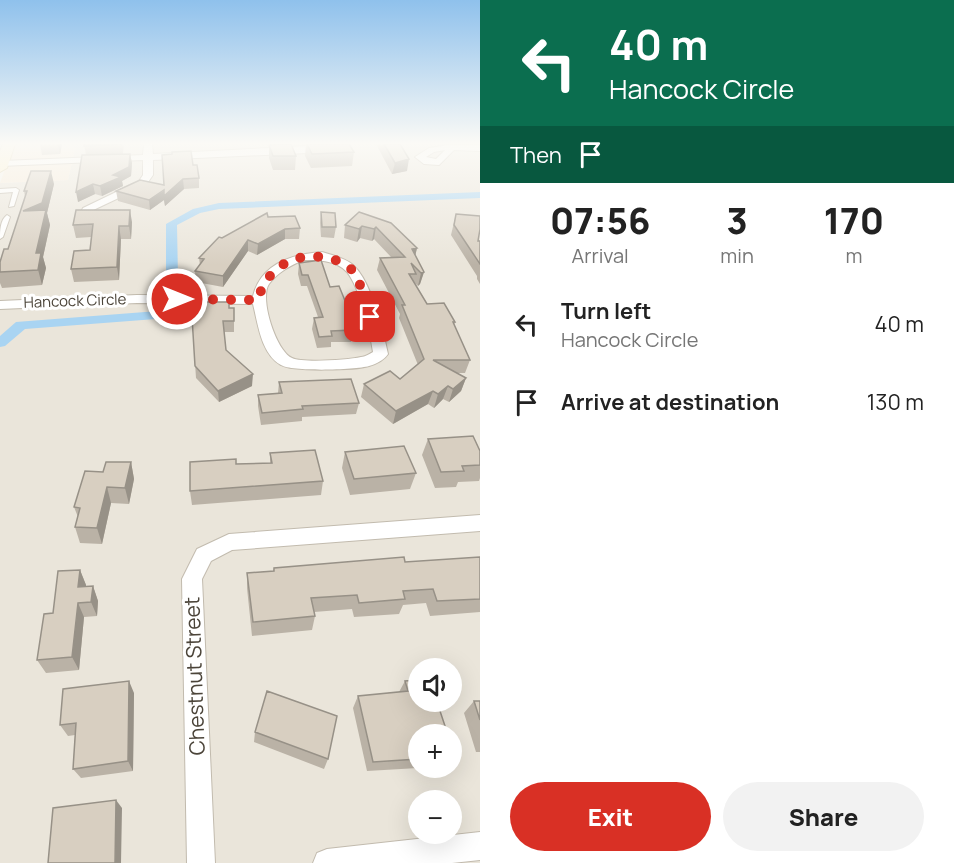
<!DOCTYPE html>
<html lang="en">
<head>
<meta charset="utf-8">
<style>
	:root { --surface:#fff; --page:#f2f2f2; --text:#222; --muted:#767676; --accent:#d93025 }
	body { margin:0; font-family:Manrope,sans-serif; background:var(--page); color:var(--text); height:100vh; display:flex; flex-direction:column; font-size:22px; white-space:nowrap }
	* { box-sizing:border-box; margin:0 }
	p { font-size:20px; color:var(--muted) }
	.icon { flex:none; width:33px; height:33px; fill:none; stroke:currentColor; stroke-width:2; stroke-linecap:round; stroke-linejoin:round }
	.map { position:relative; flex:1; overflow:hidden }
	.side { display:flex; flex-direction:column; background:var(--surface); width:474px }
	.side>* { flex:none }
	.top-card { background:#0b6e4f; color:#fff; overflow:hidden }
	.tools { position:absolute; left:408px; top:658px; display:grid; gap:12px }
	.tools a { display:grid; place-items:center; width:54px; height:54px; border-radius:50%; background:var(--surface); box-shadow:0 6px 24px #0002; font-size:30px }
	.pin { position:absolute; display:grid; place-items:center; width:51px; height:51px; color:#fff; margin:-26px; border-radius:12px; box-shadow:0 3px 9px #0006 }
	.me { position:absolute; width:66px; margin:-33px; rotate:90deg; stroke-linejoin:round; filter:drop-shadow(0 0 4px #0008) }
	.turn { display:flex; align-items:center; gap:21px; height:126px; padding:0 30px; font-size:27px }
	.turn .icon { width:78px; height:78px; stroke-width:2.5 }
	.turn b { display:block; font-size:42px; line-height:51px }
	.then { display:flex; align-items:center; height:57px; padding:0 30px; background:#0003; gap:12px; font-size:22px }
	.eta { display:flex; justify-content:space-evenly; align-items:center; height:102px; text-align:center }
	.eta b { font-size:36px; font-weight:800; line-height:42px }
	.primary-button { display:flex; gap:12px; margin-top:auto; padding:12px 30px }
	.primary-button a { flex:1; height:69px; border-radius:36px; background:var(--accent); color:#fff; font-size:24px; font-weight:800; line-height:69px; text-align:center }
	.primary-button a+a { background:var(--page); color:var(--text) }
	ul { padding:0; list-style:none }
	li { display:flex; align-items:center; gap:18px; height:78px; padding:0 30px }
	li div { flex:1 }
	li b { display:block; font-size:22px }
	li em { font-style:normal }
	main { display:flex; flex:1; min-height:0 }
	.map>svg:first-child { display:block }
	.residential { fill:#eae5da; fill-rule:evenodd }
	.commercial { fill:#f7ead8 }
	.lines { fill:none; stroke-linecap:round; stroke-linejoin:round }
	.canal { fill:#a9d4f2; fill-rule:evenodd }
	.lane-casing { stroke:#c2bbae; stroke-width:2 }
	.street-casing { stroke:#c2bbae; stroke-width:2 }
	.secondary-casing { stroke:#d6c79b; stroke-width:2 }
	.lane { fill:#fff; fill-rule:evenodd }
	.street { fill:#fff; fill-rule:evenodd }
	.secondary { fill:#fff3cd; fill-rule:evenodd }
	.wall { fill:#bab2a6 }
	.shaded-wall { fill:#979187 }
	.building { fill:#d8cfc1; stroke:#979187; stroke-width:1.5 }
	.route { stroke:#d93025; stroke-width:10; stroke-dasharray:0 18 }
	.labels { text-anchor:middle; stroke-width:6; stroke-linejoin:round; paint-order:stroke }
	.far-street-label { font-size:15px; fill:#4b4439; stroke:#fff }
	.near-street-label { font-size:21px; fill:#4b4439; stroke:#fff }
</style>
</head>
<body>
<main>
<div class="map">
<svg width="480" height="863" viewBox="0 0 480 863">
	<rect width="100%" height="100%" fill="#f6f3ec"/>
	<path class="residential" d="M76,144H480V863H0V183L68,180ZM418,669H452V702H418ZM418,735H452V768H418ZM418,801H452V834H418Z"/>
	<path class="commercial" d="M14,144H76L68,180L0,183Z"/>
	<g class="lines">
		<path class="canal" d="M480,192V198L219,209L200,213L177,225L178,278L175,293L169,297L163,293L166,278V224L193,209L219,203Z
			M166,301L173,305L169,318L25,329L5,346L0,347V336L16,322L158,311L161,302Z"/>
		<defs>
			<path id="lane" d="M16,188L19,190L14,206L9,207L13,192L0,193V189Z
				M7,215L10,217L3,237L0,239C0,231 0,220 7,215Z"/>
			<path id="street" d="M144,144H152L153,154L346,144L329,152L153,160V175L146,185L87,213L82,210L83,208L139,181L143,175V160L0,166L2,161L143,155Z
				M448,145H480V151L454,150L439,165L424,164L415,157L429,148ZM445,150L436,159L426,157L434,152Z
				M322,252C332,255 345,258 353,265C371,281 383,330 388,354C384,360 376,364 369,366C356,370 292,372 281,365C261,354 258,324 253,304L137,303L0,309V301L137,295L253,296C261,264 292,254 322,252ZM303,260C318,260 336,260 347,272C360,288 370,331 373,352C369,354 365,357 361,357C348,360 302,363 292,358C276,351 259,298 269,284C278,272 290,266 303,260Z
				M480,515V531L232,550L211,561L202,579L215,863H187L182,579L197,549L229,534Z
				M480,832V860L452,863H313L317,853L327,849Z"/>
			<path id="secondary" d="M3,144H15L7,168L0,172V151Z"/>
		</defs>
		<use href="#lane" class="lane-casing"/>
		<use href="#street" class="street-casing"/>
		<use href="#secondary" class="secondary-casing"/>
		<use href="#lane" class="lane"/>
		<use href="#street" class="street"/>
		<use href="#secondary" class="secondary"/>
	</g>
	<path class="wall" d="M40,144H62L60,154L42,155Z
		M84,144H124L123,154L90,155L130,154L132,163L131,176L122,181L123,186L102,196L95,194L78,202L86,155Z
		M306,144H349L354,152L352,166L311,168L305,156Z
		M376,144H400L407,171L392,174Z
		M269,145L296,156L295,170H273L269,158Z
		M193,165L199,178V188L184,189L165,206L164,200L150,210L118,201L116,191L164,185Z
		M54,184L47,213L50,225L43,257L46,268L42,285L2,288L0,283V262L8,249L25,197L24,191Z
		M321,212L336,227L334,238L321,237L320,223Z
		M359,212L417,248L415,256L424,272L420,284L418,286L415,283L427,304L455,322L454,325L470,360L465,373H456L466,378L461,391L449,402L443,399L434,408L428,404L393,424L361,397L364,384L400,379L418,365L399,318L400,314L377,270L380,258L391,257L374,239L372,241L360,238L357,242L344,238L345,225Z
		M456,214L478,241H480V284L477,279V276L451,235Z
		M268,217L300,228L299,239H285L257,255L248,251L223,287L196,282L195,271L200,265L199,258L222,238Z
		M132,222L131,239H121L119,280L74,282L71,269L90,250L91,237L76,238L73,225Z
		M299,263L330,287L348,308L347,312L353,330L351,342H331V347L317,348L312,329L314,318L318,317L307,286H301L298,274Z
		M229,308H234V332H224L226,350L252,386L219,402L196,378L192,317Z
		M279,382L359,403L356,414L302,417V421L261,425L258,406V395L278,393Z
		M428,439L480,451V478L479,481L458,482L456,487L435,488L422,455Z
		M345,452L416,473L410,489L350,495L342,468Z
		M270,453L323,481L321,495L192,505L190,491L236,464L270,463Z
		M131,462L134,479L129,504L111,503L102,544L80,543L75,527L78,517L74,507L103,472Z
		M480,557V612L430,616L426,603L403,605L399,614L354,617L352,609L314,612L315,616L312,630L252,636L247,588V573L273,571L274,568L405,562Z
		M80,570L86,585V587L93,586L98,601L97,616L84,617L79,670L46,673L37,660L53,613Z
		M418,680V768L367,771L353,708L358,696L399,692L405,681Z
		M134,693L133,771L81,778L73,769L75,735L68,736L60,725Z
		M474,701H480V752H476L464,713Z
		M255,732L328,759L324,769L254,742Z"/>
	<path class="shaded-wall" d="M58,144H62L60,154Z
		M130,154L132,163L131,176L122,181L123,186L102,196L100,186L113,175Z
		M409,159L407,171L392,174L395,163Z
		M51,171L54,184L47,213L50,225L43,257L46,268L42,285L23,211Z
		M183,179L184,189L165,206L164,200L150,210L149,200Z
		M93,184L95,194L78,202L76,192Z
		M130,210L132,222L131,239L129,226Z
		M119,226L121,239L119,280L117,267Z
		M362,226L360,238L357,242L359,229Z
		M376,227L374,239L372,241L374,229Z
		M285,229V239L257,255L258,244Z
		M248,240V251L223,287V276Z
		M417,248L414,261L412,249Z
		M424,272L420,284L418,286L421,273Z
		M253,374L252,386L219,402L218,391Z
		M466,378L461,391L449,402L453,389Z
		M448,386L443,399L434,408L438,394Z
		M433,391L428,404L393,424L396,411Z
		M131,462L134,479L129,504L125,488Z
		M107,487L111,503L102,544L97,528Z
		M80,570L86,585L85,602L78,587Z
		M93,586L98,601L97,616L91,602Z
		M78,603L84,617L79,670L72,657Z
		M129,681L134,693L133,771L128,761Z
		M116,800L122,808L121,863H115Z"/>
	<path class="building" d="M84,144H122L84,146Z
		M291,144L296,156H273L269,145Z
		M307,144H349L354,152L312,154Z
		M384,144H400L409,159L395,163Z
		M191,151L193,165H197L199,178L183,179L164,196V190L149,200L116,191L140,180L164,185L162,155L172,154V152Z
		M130,154L129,167L113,175L121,177L100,186L93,184L76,192L82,155Z
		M31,171H51L42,203L23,211L46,210L36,253H41L38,270L0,272V262L4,249H8L27,191H24Z
		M76,210H130L129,226H119L117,267L71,269L74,251L90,250L93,224L73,225Z
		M321,212L335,213L336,227H322Z
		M359,212L391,223L417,248L412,249L424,272L421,273L411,263L416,274H409L427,304L444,303L455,322H453L470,360H433L466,378L453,389L448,386L438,394L433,391L396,411L364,384L390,371L400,379L424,359L402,305H405L380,258L405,257L376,227L374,229L362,226L359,229L345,225Z
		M267,213L268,217L295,216L300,228L285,229L258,244L248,240L223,276L195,271L204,259L199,258L219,237L222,238Z
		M456,214L480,216V229L478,241H480V264L454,225Z
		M321,260L330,287L339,286L348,308H346L353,330L331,331L332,336L319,337L314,318L323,317L308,275H302L299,263Z
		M194,302H229V308H234V321H223L226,350L253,374L218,391L195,366L192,317Z
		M351,379L359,403L302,406L303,409L262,413L258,395L282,393L279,382Z
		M473,436L480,451V465L462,466L464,471L441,472L428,439Z
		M404,446L416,473L354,479L345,452Z
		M315,450L323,481L190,491V462L236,459V464L272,463L270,453Z
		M106,462H131L125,488L107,487L97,528L75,527L80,508L74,507L85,471L103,472Z
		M404,557L405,562L480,557V599L437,601L433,589L403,591L405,599L359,603L357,595L311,598L315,616L253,622L247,573L274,571V568Z
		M80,570L78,587L93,586L91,602L78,603L72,657L37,660L44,614L53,613L58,571Z
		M418,680V702H437L448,735H418V759L373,762L358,696L408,691L405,681Z
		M129,681L128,761L73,769L76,723L60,725L63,689Z
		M267,691L337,716L328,759L255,732Z
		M474,701H480V720Z
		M116,800L115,863H48L53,808Z"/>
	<linearGradient id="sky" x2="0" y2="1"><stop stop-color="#8fc1ec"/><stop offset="0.54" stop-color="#fbfaf6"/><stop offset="1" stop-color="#fbfaf6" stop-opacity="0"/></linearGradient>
	<rect width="480" height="265" fill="url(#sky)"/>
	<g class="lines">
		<path class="route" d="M177,299L258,300C267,264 301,249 335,260C342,262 350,266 354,273C362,285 365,303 370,317"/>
	</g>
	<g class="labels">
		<g class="far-street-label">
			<text transform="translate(75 301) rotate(-2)" y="5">Hancock Circle</text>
		</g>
		<g class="near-street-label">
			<text transform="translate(195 676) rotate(-92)" y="7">Chestnut Street</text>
		</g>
	</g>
</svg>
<div class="tools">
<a><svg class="icon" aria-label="sound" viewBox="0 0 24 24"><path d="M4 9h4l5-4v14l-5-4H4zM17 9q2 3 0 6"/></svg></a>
<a>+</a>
<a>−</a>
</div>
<div class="pin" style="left:370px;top:317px;background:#d93025"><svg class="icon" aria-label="arrive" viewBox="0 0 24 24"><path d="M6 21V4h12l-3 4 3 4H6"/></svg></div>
<svg class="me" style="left:177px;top:299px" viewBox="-20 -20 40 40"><circle r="17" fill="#d93025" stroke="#fff" stroke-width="3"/><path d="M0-11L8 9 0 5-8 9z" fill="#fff"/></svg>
</div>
<section class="side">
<div class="top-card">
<div class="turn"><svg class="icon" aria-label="left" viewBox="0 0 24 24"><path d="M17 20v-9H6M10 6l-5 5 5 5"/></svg><div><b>40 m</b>Hancock Circle</div></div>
<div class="then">Then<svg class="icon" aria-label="arrive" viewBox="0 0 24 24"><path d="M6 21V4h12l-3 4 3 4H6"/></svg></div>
</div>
<div class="eta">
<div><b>07:56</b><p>Arrival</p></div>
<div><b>3</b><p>min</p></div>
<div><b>170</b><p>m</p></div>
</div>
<ul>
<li><svg class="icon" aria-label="left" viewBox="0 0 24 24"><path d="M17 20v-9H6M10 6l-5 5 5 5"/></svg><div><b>Turn left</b><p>Hancock Circle</p></div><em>40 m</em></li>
<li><svg class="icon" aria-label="arrive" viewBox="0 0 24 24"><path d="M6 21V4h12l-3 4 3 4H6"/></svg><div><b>Arrive at destination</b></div><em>130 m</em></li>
</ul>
<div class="primary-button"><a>Exit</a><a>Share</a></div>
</section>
</main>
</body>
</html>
